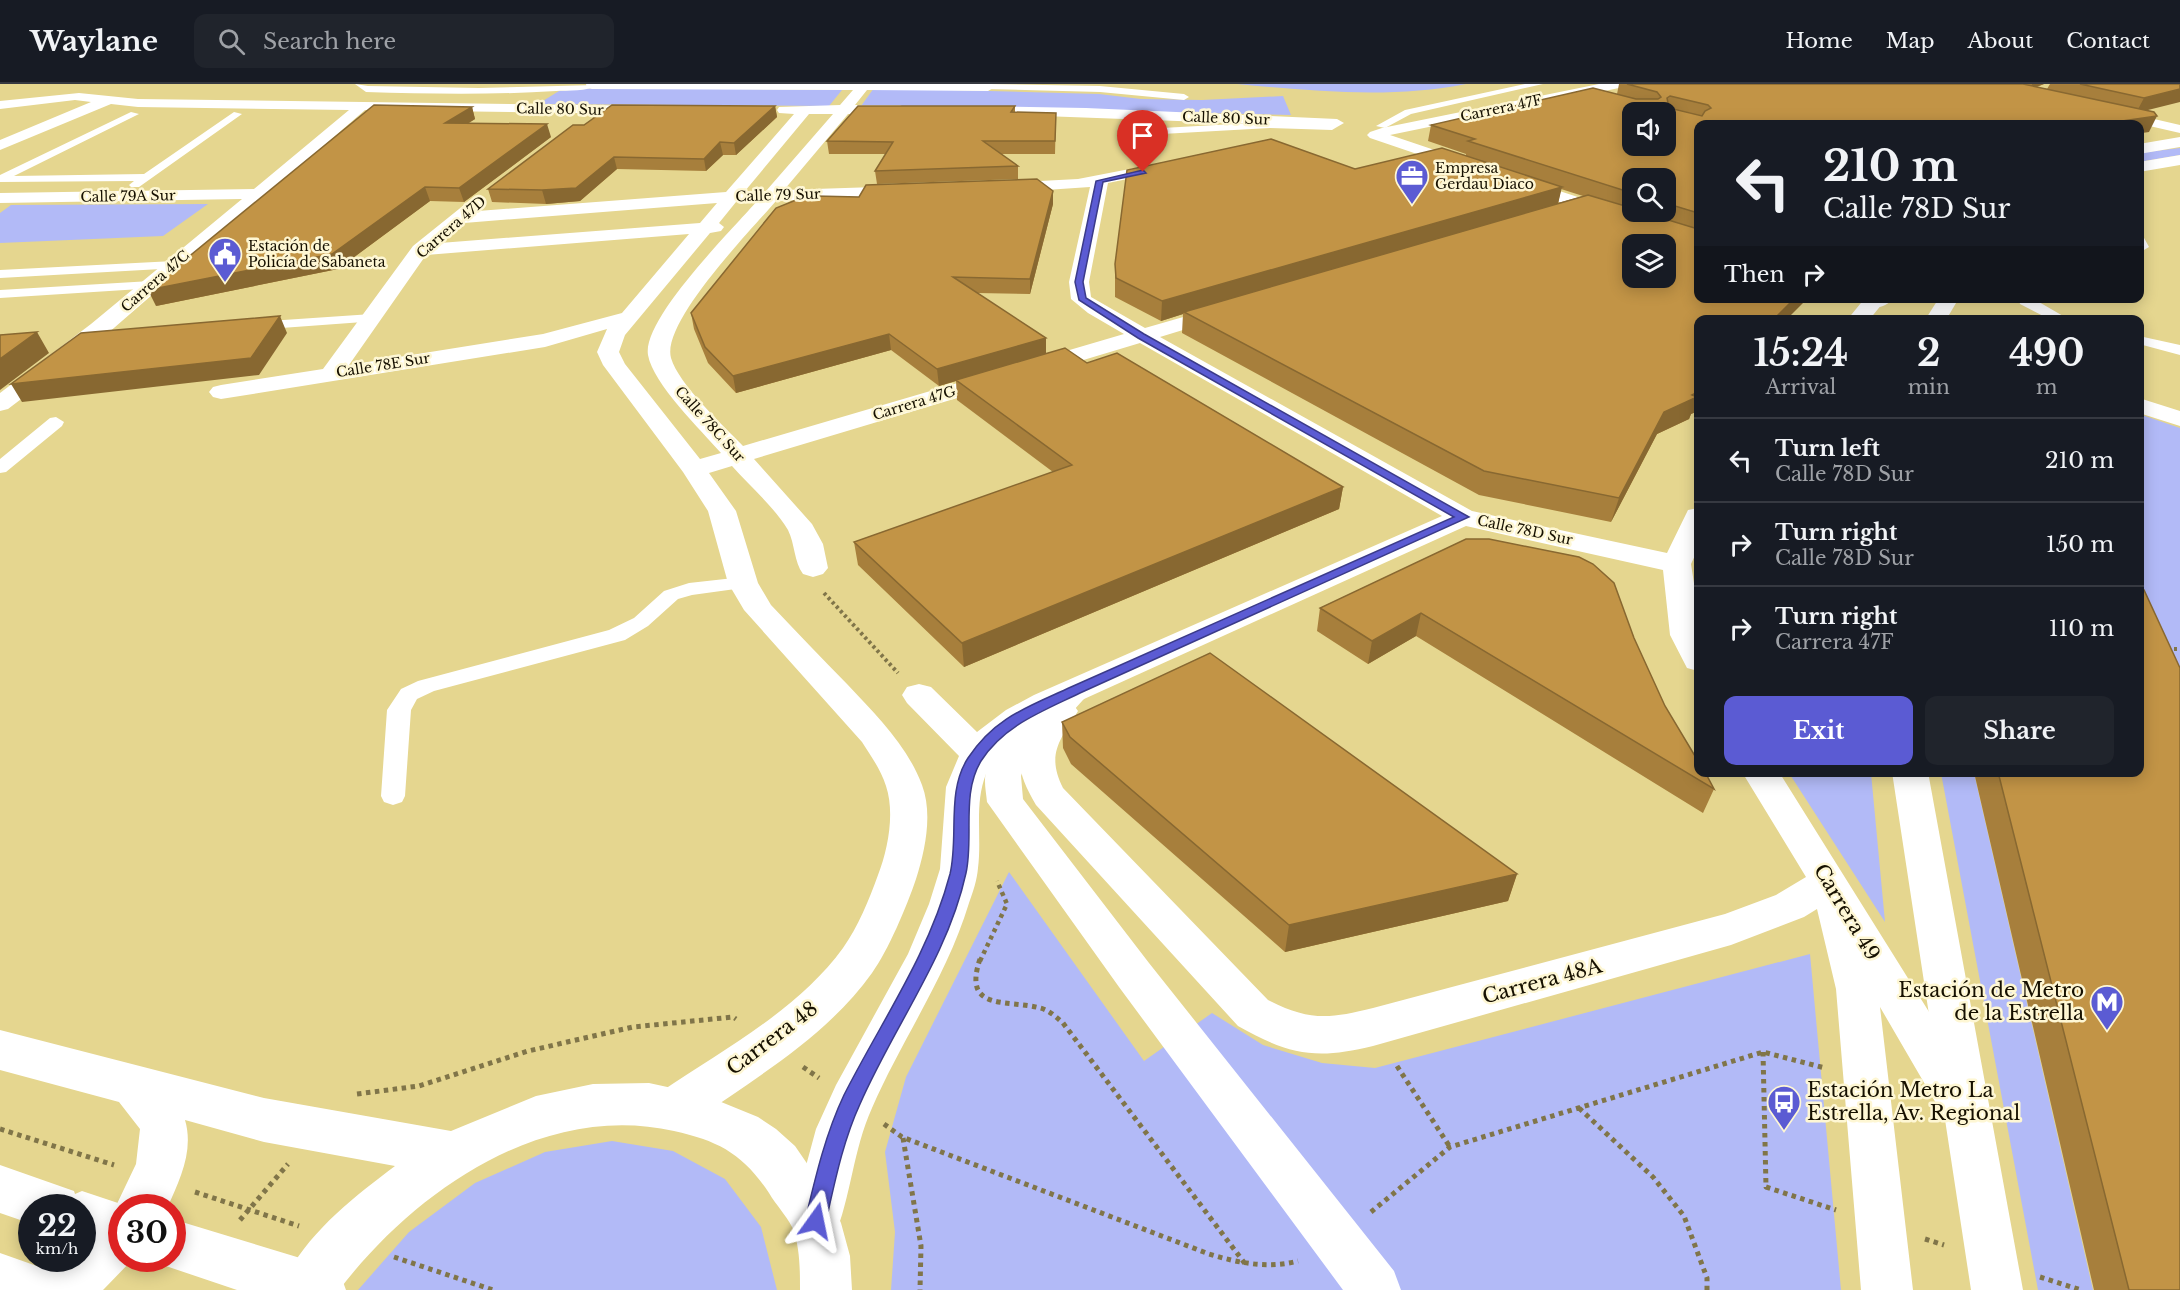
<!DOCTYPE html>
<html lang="en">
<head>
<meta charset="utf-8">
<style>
	:root { --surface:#171b24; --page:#20242c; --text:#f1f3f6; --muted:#9ea1a6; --line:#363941; --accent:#5b5bd3 }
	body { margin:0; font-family:"Libre Baskerville",serif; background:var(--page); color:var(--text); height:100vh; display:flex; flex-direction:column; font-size:22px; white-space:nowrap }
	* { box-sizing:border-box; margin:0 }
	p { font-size:20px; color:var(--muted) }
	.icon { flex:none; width:33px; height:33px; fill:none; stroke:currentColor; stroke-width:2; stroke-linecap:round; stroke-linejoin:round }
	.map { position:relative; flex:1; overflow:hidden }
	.details { position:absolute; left:1694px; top:231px; width:450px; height:462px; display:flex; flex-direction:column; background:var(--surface); border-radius:12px; box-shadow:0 3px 15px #0003 }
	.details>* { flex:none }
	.top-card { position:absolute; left:1694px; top:36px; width:450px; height:183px; border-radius:12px; box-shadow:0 3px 15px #0003; background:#171b24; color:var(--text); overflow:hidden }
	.fabs { position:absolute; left:1622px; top:18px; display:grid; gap:12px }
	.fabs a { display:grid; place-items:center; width:54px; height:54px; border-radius:12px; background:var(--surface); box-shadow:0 3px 15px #0003; font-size:30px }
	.speed { position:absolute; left:18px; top:1110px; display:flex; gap:12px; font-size:30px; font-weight:700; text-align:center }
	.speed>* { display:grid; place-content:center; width:78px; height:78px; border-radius:50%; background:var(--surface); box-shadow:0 3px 15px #0003; line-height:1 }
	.speed small { font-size:15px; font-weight:400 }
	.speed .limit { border:9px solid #d22; background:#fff; color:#111 }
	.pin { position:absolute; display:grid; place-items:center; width:51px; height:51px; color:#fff; margin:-62px -26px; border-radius:50% 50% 50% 0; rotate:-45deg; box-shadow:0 0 6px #0007 }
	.pin .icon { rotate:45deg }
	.me { position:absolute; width:66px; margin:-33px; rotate:12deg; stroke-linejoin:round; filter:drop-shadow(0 0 4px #0008) }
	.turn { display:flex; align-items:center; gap:21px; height:126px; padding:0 30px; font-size:27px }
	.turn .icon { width:78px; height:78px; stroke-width:2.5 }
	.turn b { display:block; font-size:42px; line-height:51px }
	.then { display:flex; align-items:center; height:57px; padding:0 30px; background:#0003; gap:12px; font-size:22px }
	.eta { display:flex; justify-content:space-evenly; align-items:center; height:102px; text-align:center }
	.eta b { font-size:36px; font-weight:700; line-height:42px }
	.primary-button { display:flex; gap:12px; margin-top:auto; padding:12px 30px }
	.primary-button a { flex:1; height:69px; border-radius:12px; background:var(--accent); color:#fff; font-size:24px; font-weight:700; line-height:69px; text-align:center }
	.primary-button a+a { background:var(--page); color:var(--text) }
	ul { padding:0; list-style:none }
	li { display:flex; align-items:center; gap:18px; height:84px; padding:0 30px; border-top:2px solid var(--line) }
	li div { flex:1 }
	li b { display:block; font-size:22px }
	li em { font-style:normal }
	header { display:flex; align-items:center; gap:36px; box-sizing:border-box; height:84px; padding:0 30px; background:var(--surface); border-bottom:2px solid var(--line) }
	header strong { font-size:28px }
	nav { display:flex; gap:33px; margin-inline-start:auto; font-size:21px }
	.search { width:420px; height:54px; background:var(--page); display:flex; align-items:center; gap:15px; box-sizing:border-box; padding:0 21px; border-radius:12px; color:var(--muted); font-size:22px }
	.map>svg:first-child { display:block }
	.green { fill:#b2baf7 }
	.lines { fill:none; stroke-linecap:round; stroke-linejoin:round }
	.path-far2 { stroke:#807549; stroke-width:4; stroke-dasharray:3 3; stroke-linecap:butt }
	.path-far1 { stroke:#807549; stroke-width:4.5; stroke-dasharray:4 4; stroke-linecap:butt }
	.path { stroke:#807549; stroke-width:5; stroke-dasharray:4.5 4.5; stroke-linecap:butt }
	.lane { fill:#fff; fill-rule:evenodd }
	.street { fill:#fff; fill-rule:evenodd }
	.secondary { fill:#fff; fill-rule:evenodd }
	.primary { fill:#fff; fill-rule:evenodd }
	.highway { fill:#fff; fill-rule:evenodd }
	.wall { fill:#a77f3c; fill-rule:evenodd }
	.shaded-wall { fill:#886831 }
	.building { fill:#c29446; stroke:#886831; stroke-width:1.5; fill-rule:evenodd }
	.route { fill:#5b5bd3; stroke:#3b3b89; stroke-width:1.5 }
	.labels { text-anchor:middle; stroke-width:5; stroke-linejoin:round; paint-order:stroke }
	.far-street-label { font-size:14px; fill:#161000; stroke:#fef7d4 }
	.far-poi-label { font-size:14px; fill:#161000; stroke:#fef7d4; text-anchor:start }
	.near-street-label { font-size:20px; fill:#161000; stroke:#fef7d4 }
	.near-poi-label { font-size:20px; fill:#161000; stroke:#fef7d4; text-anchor:end }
</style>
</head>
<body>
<header>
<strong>Waylane</strong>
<div class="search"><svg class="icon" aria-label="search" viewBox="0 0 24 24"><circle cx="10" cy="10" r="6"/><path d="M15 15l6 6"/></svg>Search here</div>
<nav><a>Home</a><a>Map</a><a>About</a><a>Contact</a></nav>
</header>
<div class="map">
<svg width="2180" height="1206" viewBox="0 0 2180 1206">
	<rect width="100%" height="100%" fill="#e5d68f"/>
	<path class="green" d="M1237,0H1466C1391,15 1312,7 1237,0Z
		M594,4L842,6L829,22L538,20L559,7Z
		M874,4L1099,10L1141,15L1202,16L1283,12L1291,31L861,22Z
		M2180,64V71L2139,78V69Z
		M208,120L163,152L0,159V129L11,121Z
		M2139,330L2180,344V654L2139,559Z
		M1789,689H1871L1885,838Z
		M1941,689H1974L2093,1206H2038Z
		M1009,788L1144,977L1212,929L1263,961L1322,979L1375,984L1810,870L1841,1206H891L895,1148L885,1068L906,993Z
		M612,1057L673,1067L725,1095L761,1143L777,1206H358L409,1148L475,1099L545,1068Z"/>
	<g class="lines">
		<path class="path-far2" d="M824,509L898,589
			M2168,565H2180"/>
		<path class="path-far1" d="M980,877L1007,820L997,797"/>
		<path class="path" d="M980,875C962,928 1007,915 1040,924C1049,926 1056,933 1063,939L1246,1181
			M1763,968L1766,1103L1836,1126
			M1397,982L1450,1063
			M803,983L819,994
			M357,1010L419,1002L528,967L633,943L733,933L736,935
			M1579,1024L1653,1093L1684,1132L1707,1194V1206
			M884,1040L902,1053L1209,1170C1239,1179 1267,1185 1298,1177
			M0,1045L114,1081
			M903,1054L921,1162L920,1206
			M195,1108L299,1142
			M1371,1128L1450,1063L1763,968L1825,984
			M240,1136L288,1080
			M1925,1155L1944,1161
			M394,1173L493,1206
			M2040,1193L2081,1206"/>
		<path class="lane" d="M355,0L368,2L479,4L597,1C587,8 568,6 556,7C493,11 429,10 366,8Z
			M988,0L1100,2L1184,10L1189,13L1184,16L1100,8L985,5V1Z
			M1525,0H1543L1411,30L1385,44L1376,42L1405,26Z
			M131,28L139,30L14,92L144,90L234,28L242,30L139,103H131L129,101L134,97L0,98V91Z
			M1270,38L1332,40L1337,43L1332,46L1270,44L1144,51L1139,48L1144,45Z
			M2139,151L2143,152L2149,163L2139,169Z
			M174,177L181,181L179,184L0,194V186Z
			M151,197L158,201L156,204L0,214V206Z
			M2018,214H2032L2070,236H2051L2020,220Z
			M372,230L379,234L377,237L253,246L246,242L253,238Z
			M2139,252L2180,261V271L2139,260Z
			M56,333L64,338L62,342L6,388L0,389V375L50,334Z
			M743,493L750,495L753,499L750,503L692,511L678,515L648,542L625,556L434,607L417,615L411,626L405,712L402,718L393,721L384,718L381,712L387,626L401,605L418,597L609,546L634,534L664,507L689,499Z"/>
		<path class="street" d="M586,0H992L995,3L988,7L867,6L855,21H900L907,25L900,29L848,30L784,106L906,102L914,107L912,111L776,117C752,145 661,238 671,274C679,301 723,341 743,362L1124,250L1088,229L1071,215L1069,198L1090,103L1002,109L994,104L1002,99L1078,95L1171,77L1177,79L1179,82L1177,85L1108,99L1089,198L1091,213L1145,244L1225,221L1232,223L1235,227L1232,231L1160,253L1472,427L1667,469L1688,426L1698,424V465L1691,480L1698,525V587L1687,584L1670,551L1663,486L1466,442L1073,620L1078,627C1060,656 1046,670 1063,704L1268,916C1309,937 1329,935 1373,924L1725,830L1776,811L1806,793L1742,688H1779L1976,1003L1983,1018L1976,1033L1960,1039L1944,1033L1880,923L1913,1206H1861L1836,905L1817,825L1804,833L1731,861L1373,962C1316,976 1289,971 1238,942L1036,721C1017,688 1013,672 1035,639C1014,650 994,667 986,690C974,720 982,753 978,784C977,796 973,808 969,819C947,892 902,955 872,1024C853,1066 851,1113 834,1154L816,1162L798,1154L791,1137L816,1045L836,1001L908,870L929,820L940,785L946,703L959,672L907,619L902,611L907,603L919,600L931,603L977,648L1006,626L1034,611L1442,432L1140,259L754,375L812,440L823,460L828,484L823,490L813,493L803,490C794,478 795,460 788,446C775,424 749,401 732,382L709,389L736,427L758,499L771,521C796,547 821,574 847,600C876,631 907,661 922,701C933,730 925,767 916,795C907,822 888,867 872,889C827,952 757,993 694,1037L678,1043L662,1037L655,1022L662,1007C724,965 798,926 843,864C858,843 869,816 878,791C888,765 895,729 886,702C881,686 871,672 862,658L744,526L728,499L708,427L683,388L603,281L597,268L607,245L545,263L221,315L213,313L209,308L213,303L221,301L323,285L413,162L469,117H481L484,121L478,127L726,108L794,30L779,29L777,26L779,23L840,21L853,6L592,5L587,4ZM809,30H833L766,107H745ZM757,117C732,146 642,235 648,271C653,300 701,346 721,369L700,375L625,280L619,268L625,251L710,149L721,147L724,143L719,139L736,118ZM717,119L700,139L440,159L464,139ZM689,150L622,229L543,250L349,281L426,171Z
			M1599,0H1626L1619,4L1390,51L1473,79L1475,82L1473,85L1467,87L1370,54L1367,51L1370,48L1382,44Z
			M79,9L138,15L651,22L658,26L651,30L365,26L107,250L8,325L0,327V309L91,240L242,115L0,119V109L254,105L349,26L138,23L111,20L0,66V56L91,18L75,16L0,25V17Z
			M970,22L1086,24L1337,35L1344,39L1337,43L965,29L963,26L965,23Z
			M2111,25L2180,41V49L2106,32L2104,29L2106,26Z
			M2180,53V63L2139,70V60Z
			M1516,93L1698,152V164L1510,102L1508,98Z
			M1865,214H1887L1869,236H1847Z"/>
		<path class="secondary" d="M2139,314L2180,327V342L2139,329Z
			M1075,595L1087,598L1092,606L1025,680L1021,692L1023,715L1149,879L1394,1187L1401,1206H1343L1119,903L987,718C986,707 983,695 987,685C996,661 1051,602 1075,595Z
			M0,1081L74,1107L75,1110L82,1107L133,1124H122V1169L82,1157V1124H32V1140L0,1129Z
			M172,1135L320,1180L339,1187L346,1206H237L154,1178L152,1174H172Z
			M0,1169L51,1187L58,1206H0Z"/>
		<path class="primary" d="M0,946L264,1014L451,1047L536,1012L593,1000L649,999L704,1011L758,1033L776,1045L795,1062L828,1110L841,1139L850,1172L852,1206H800C800,1186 800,1161 792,1143C786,1131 776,1121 769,1109C743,1070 719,1057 674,1047C543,1017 415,1107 339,1206H280C301,1154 351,1115 395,1082L264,1058L185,1036C194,1066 180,1096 167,1124H122V1174H134L103,1206H34C45,1179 53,1174 82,1174V1154L104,1133L117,1128L115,1124L136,1080L140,1045L119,1018L0,986Z"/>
		<path class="highway" d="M2180,71V81L2139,88V78Z
			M1867,214H1893C1887,223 1877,225 1868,222L1865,218Z
			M1939,214H1959L1946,236H1925Z
			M1892,688H1928L2023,1206H1971Z"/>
	</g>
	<path class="wall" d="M1619,0H2044L2037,3L2047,5L2050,0H2180L2146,26L2149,48L2139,49V40H1698V327L1691,330L1689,335L1657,350L1611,438L1479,411L1182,249L1183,230L1161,237L1115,213V180L1355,85L1466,72V70L1428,57L1431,41L1617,10ZM1632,94H1665V128H1632ZM1561,105L1583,112L1558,119Z
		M775,22L777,33L736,71H723L706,87L617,85L580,117L546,120L492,118L488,105L584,41Z
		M1015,22V28L1056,29L1055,70H1000L1018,82V95L877,100L875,87L886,70H829L827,57Z
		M472,23L475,35L469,39L551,53L464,118L430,117L338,185L156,222Z
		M1053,107V120L1030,210L977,209L1046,269L1087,279L1343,403L1339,425L964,583L858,481L854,458L1053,388L957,316L956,297L939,302L891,266L736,309L708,279L694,245L691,229L859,113Z
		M1466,455L1634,554L1665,622L1714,705L1703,729L1416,552L1368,580L1317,547L1320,524Z
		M1062,638L1517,790L1508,817L1285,868L1071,680L1063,664Z
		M1974,688H2139L2180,1206H2094Z"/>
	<path class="shaded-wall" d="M2032,0H2044L2030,5Z
		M2180,5V18L2136,29L2144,14Z
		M775,22L777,33L736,71L734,59Z
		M472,23L475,35L448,51L445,39Z
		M2157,32L2149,48L2139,49V40H2101Z
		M547,40L551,53L464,118L459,104Z
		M720,58L723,71L706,87L704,75Z
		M614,73L617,85L580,117L546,120L542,106Z
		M425,103L430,117L338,185L156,222L148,206Z
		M1562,103L1558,120L1184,228L1183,230L1161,237L1162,217Z
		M1053,107V120L1030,210V195Z
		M1795,214H1808L1786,236H1773Z
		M280,232L287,249L259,291L22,318L11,300Z
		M37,248L49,269L0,306V275Z
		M889,250L891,266L736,309L733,292Z
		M1046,254V271L956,296V297L939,302L937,285Z
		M1698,305V327L1691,330L1689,335L1657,350L1611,438L1619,414L1664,328L1692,311Z
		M1343,403L1339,425L964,583L962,559Z
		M1421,529L1416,552L1368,580L1372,557Z
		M1517,790L1508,817L1285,868L1289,841Z"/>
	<path class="building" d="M1627,0H2023L2154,28L2157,32L2101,40H1698V129L1665,119V94H1632V109L1468,57L1475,55L1431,41L1593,4L1636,15H1658L1661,13L1657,8ZM1670,12L1708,21L1711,24L1705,27L1702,32L1669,24L1667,14ZM1632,28H1665V62H1632Z
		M2080,0H2180V5L2144,14Z
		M374,21L472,23L445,39L547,40L459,104L425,103L332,170L148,206Z
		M612,21L775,22L734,59L720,58L704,75L614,73L576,104L542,106L488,105L573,41H584Z
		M858,22H1015L1011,28L1056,29L1055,57H983L1018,82L875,87L893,58L827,57Z
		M1271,55L1355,85L1442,64L1562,103L1162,217L1116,194L1115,180L1127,86Z
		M1037,95L1053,107L1030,195L953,193L1046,254L937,285L889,250L733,292L705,263L691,229L776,124L796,116L815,112L859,113L866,101Z
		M1588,111L1632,124V128H1642L1698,145V214H1795L1773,236H1698V308L1692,311L1697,313L1664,328L1619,414L1484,387L1184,228ZM1632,160H1665V194H1632Z
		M280,232L251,274L11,300L81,249Z
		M37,248L0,275V251Z
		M1065,264L1087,279L1117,269L1343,403L962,559L854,458L1072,381L956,296Z
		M1466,455H1489L1579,473L1593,480L1614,499L1634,554L1665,622L1698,677V688H1705L1714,705L1421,529L1372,557L1320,524Z
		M2139,505L2144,506L2180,584V1206H2129L1998,688H2139Z
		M1210,569L1517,790L1289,841L1070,653L1062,638Z"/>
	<path class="route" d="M1143,86L1146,89L1103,98L1083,198L1086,214L1144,250L1469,433L1080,609C1043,627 1004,641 981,677C961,710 974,753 966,789C948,872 894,942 860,1020C843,1057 835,1097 826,1137L823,1145L816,1148L808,1145L805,1137C815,1095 825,1051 844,1011C881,938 929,870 950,790C959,752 946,708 968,674C995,633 1028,623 1071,603L1454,433L1138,254L1079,216L1075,198L1096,97Z"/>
	<defs>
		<symbol id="office-pin" viewBox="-11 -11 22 30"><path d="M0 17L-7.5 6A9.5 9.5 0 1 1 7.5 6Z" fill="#5b5bd3" stroke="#fef7d4"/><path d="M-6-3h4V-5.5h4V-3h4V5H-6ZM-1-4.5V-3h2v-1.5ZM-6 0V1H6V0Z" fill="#fff"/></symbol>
		<symbol id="civic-pin" viewBox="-11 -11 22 30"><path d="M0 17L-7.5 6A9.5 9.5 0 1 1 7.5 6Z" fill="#5b5bd3" stroke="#fef7d4"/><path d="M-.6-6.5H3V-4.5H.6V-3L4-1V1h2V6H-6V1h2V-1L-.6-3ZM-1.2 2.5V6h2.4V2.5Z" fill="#fff"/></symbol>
		<symbol id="metro-pin" viewBox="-11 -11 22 30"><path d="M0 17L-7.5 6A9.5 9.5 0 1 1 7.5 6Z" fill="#5b5bd3" stroke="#fef7d4"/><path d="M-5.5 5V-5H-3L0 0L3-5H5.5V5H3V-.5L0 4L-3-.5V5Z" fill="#fff"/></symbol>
		<symbol id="bus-pin" viewBox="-11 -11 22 30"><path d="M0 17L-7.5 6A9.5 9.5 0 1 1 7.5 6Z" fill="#5b5bd3" stroke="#fef7d4"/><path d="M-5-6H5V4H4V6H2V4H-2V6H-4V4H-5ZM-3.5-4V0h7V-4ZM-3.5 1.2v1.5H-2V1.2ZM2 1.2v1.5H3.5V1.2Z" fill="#fff"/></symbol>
	</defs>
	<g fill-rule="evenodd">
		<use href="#office-pin" x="1393" y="73" width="38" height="52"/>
		<use href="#civic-pin" x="206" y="151" width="38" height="52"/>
		<use href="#metro-pin" x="2088" y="899" width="38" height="52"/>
		<use href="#bus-pin" x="1765" y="999" width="38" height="52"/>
	</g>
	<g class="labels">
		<g class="far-street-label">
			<text transform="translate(1501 24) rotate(-12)" y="5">Carrera 47F</text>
			<text transform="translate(560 25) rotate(1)" y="5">Calle 80 Sur</text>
			<text transform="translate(1226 34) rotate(2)" y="5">Calle 80 Sur</text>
			<text transform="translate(778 111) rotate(-2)" y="5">Calle 79 Sur</text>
			<text transform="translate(128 112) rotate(-1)" y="5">Calle 79A Sur</text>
			<text transform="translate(451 143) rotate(-41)" y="5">Carrera 47D</text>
			<text transform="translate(155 197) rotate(-41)" y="5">Carrera 47C</text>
			<text transform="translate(383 281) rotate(-9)" y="5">Calle 78E Sur</text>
			<text transform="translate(914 319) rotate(-17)" y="5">Carrera 47G</text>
			<text transform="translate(710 340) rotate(48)" y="5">Calle 78C Sur</text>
			<text transform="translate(1525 446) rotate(12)" y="5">Calle 78D Sur</text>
		</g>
		<g class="far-poi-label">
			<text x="1435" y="89">Empresa<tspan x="1435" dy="16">Gerdau Diaco</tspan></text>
			<text x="248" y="167">Estación de<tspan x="248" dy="16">Policía de Sabaneta</tspan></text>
		</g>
		<g class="near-street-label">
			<text transform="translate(1847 828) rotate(59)" y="7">Carrera 49</text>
			<text transform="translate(1542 897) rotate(-15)" y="7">Carrera 48A</text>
			<text transform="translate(772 954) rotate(-37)" y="7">Carrera 48</text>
		</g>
		<g class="near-poi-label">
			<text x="2084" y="913">Estación de Metro<tspan x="2084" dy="23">de la Estrella</tspan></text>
			<text x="1807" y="1013" text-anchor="start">Estación Metro La<tspan x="1807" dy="23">Estrella, Av. Regional</tspan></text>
		</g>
	</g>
</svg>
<div class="fabs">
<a><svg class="icon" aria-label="sound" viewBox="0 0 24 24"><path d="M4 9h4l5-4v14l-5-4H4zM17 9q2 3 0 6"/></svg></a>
<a><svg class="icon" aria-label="search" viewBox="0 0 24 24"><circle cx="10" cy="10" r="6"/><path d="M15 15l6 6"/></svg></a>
<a><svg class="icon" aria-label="layers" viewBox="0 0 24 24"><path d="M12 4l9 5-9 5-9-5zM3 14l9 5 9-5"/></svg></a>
</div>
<div class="speed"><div>22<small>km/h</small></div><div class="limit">30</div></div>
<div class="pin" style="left:1143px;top:88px;background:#d93025"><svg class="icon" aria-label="arrive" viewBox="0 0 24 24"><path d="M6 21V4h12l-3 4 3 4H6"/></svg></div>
<svg class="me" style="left:816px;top:1137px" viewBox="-20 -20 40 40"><path d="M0-17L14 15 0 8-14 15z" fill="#5b5bd3" stroke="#fff" stroke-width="4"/></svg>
<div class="top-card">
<div class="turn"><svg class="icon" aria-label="left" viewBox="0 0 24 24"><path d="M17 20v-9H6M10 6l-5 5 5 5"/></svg><div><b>210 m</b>Calle 78D Sur</div></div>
<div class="then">Then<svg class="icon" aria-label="right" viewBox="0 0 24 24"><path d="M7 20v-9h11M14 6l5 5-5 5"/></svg></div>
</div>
<section class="details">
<div class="eta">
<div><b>15:24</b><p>Arrival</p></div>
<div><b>2</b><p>min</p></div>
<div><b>490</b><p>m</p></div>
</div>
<ul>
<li><svg class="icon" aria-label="left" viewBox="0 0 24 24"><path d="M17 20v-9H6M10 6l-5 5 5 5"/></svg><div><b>Turn left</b><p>Calle 78D Sur</p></div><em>210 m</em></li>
<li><svg class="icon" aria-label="right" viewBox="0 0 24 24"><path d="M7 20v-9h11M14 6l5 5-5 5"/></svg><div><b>Turn right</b><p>Calle 78D Sur</p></div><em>150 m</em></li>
<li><svg class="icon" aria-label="right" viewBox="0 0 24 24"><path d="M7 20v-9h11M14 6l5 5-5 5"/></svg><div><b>Turn right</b><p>Carrera 47F</p></div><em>110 m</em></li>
</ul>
<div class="primary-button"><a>Exit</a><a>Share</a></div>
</section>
</div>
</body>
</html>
